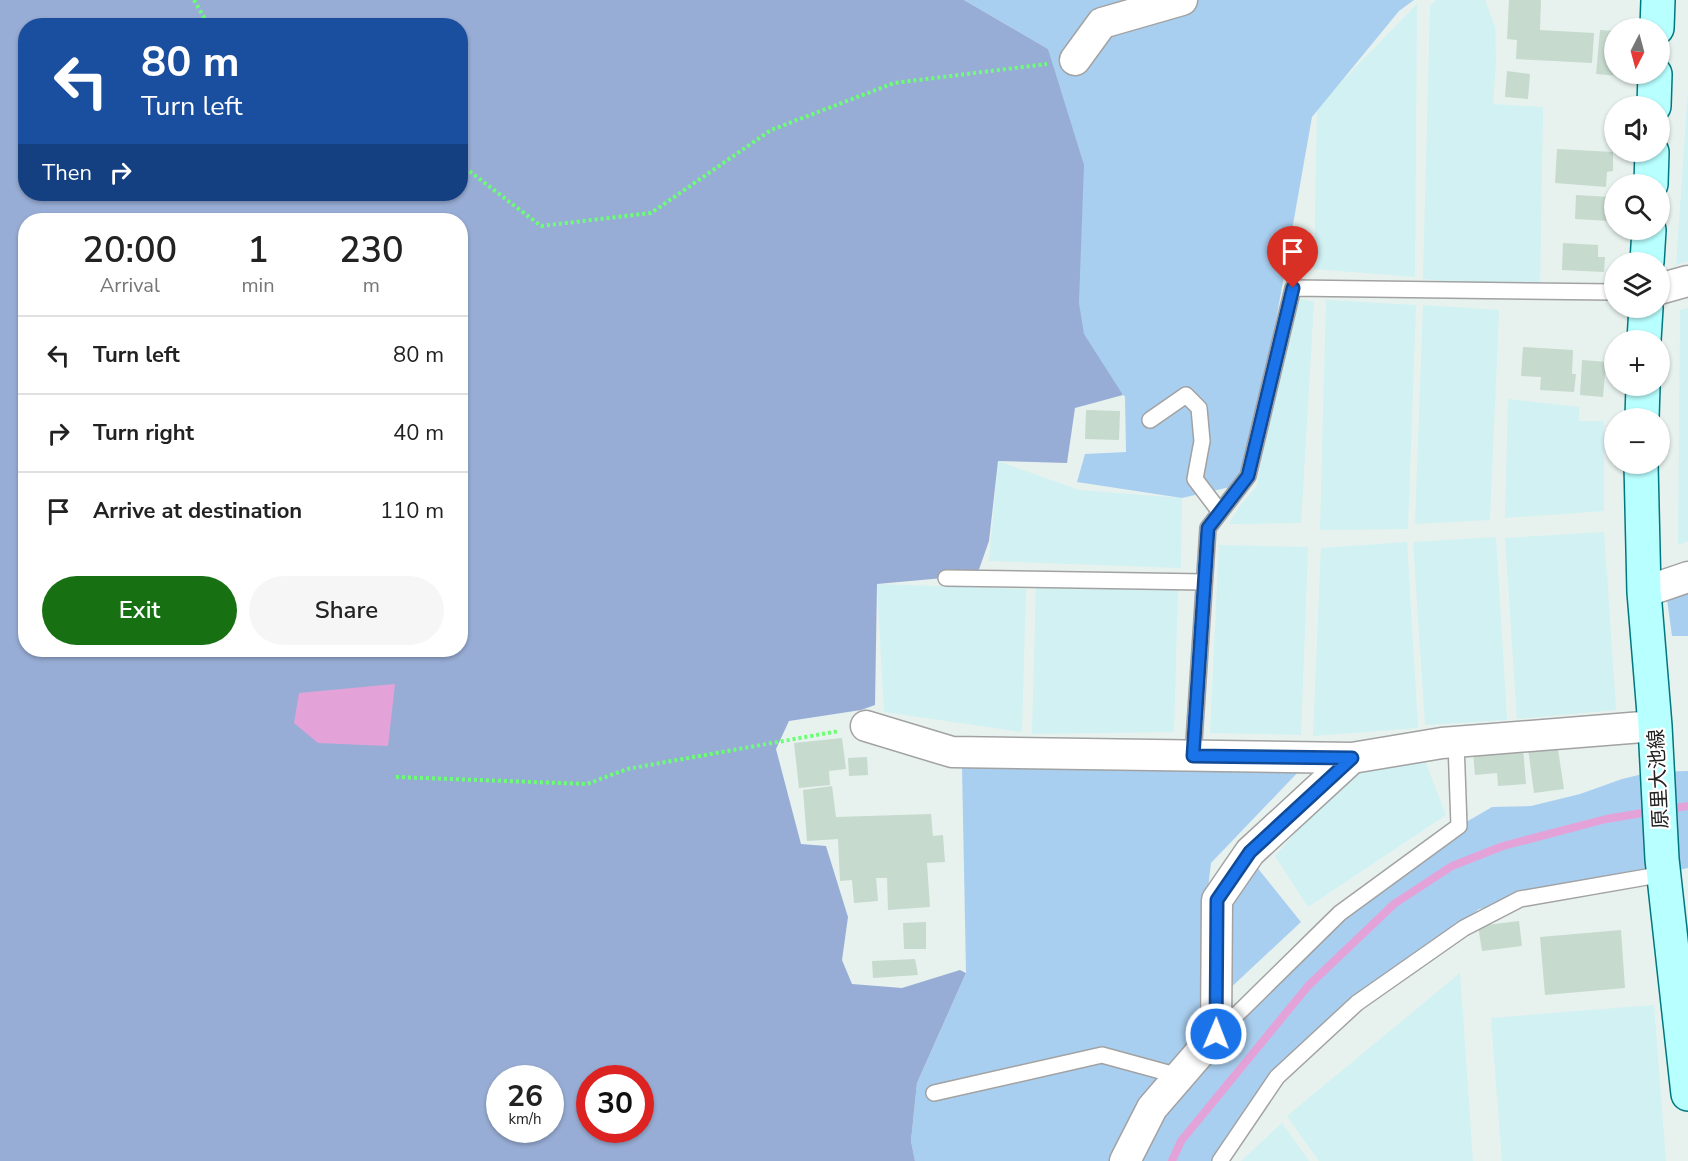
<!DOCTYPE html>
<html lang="en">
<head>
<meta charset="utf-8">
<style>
	:root { --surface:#fff; --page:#f6f6f6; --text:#222; --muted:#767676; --line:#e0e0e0; --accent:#177113 }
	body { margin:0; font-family:"Nunito Sans","Noto Sans JP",sans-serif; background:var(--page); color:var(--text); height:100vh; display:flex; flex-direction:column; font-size:22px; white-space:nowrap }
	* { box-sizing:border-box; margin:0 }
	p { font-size:20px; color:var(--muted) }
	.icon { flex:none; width:33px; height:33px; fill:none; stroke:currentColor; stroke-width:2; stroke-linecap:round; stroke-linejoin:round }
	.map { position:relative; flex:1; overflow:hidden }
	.side { position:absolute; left:18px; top:213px; width:450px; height:444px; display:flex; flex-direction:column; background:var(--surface); border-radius:24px; box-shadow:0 2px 4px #0004 }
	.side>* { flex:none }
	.top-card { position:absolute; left:18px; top:18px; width:450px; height:183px; border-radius:24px; box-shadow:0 2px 4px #0004; background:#1a4fa0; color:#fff; overflow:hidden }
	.needle { width:39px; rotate:186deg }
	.controls { position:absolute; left:1604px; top:18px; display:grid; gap:12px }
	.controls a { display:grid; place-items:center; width:66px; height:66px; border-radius:50%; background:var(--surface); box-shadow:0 2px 4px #0004; font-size:30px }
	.speed { position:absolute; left:486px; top:1065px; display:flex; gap:12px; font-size:30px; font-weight:700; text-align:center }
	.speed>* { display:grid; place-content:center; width:78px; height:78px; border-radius:50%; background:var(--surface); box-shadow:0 2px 4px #0004; line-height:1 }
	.speed small { font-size:15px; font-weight:400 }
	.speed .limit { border:9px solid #d22; background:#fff; color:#111 }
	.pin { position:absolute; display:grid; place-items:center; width:51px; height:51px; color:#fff; margin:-62px -26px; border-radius:50% 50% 50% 0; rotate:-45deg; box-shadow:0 0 6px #0007 }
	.pin .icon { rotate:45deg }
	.me { position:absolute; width:66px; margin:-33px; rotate:1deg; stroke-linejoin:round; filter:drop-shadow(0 0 4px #0008) }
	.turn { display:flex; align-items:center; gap:21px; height:126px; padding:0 24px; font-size:27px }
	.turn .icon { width:78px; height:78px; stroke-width:2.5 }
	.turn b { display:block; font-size:42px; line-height:51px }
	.then { display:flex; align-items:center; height:57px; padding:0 24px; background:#0003; gap:12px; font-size:22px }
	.eta { display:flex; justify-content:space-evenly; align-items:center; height:102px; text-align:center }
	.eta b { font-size:36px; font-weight:600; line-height:42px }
	.cta { display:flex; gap:12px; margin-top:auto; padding:12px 24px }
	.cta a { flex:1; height:69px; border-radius:36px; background:var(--accent); color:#fff; font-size:24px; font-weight:600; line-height:69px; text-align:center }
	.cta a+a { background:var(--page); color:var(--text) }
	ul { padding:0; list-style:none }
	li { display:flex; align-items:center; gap:18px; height:78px; padding:0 24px; border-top:2px solid var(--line) }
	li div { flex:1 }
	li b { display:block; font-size:22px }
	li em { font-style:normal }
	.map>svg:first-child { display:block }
	.farmland { fill:#d1f1f2 }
	.grass { fill:#a9cff0 }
	.forest { fill:#98add5; fill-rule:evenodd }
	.water { fill:#e4a3d8 }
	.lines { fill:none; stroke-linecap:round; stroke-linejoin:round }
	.stream { stroke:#e4a3d8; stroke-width:8 }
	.building { fill:#c6dace }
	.service-casing { stroke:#a2a2a2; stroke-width:18 }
	.minor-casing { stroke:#a2a2a2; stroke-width:33 }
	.secondary-casing { stroke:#007880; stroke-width:36 }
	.path { stroke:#6bff73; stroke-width:4; stroke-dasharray:3 3; stroke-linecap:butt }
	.service { stroke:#fff; stroke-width:15 }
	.minor { stroke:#fff; stroke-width:30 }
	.secondary { stroke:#b8ffff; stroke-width:33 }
	.route-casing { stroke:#114b97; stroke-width:15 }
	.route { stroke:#1a73e8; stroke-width:10 }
	.labels { text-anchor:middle; stroke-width:4.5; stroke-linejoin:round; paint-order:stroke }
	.street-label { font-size:20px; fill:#212121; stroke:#fff }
</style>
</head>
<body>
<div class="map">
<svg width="1688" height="1161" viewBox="0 0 1688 1161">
	<rect width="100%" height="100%" fill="#e7f2ee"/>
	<path class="farmland" d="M1436,0H1485L1495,27L1496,62L1493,104L1543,107L1540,290L1423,279L1430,6Z
		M1417,4L1415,277L1314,269L1317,107Z
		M1688,90V261L1676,265Z
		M1288,296L1314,302L1301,523L1229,524L1239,507L1257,486Z
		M1326,300L1416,305L1408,529L1320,530Z
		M1423,305L1499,310L1490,520L1415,524Z
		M1688,308V541L1678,545L1680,310Z
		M1508,399L1579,407V421H1604V511L1505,518Z
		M998,461L1079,490L1182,498L1181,568L989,561Z
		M1604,532L1616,710L1517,719L1505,538Z
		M1496,537L1507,720L1425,725L1413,542Z
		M1407,542L1418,728L1313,736L1321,548Z
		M1219,545L1308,547L1301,735L1210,733Z
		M877,584L1026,589L1022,732L884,712Z
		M1036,585L1178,587L1174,732L1032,734Z
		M1425,761L1446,815L1308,907L1275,856L1352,769Z
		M1460,973L1473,1161H1319L1287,1116Z
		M1654,1005L1666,1161H1502L1491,1018Z
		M1282,1123L1309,1161H1241Z"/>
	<path class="grass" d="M964,0H1414L1399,11L1312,117L1262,400L1239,485L1182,498L1077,482L1085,454L1126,452L1125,397L1095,363L1078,319L1048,49Z
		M1688,591V636H1672L1667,599Z
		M962,767L1301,769L1211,863L1201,946L1199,1039L1114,1161H915L911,1141L917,1083L966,973Z
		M1688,771V868L1479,909L1277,1077L1226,1161H1136L1171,1101L1331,920L1420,849L1492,807L1531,806L1580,794L1622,779L1651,772Z
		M1252,861L1301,922L1224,994L1230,889Z"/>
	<path class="forest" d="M0,0H964L1048,49L1084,165L1079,303L1084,334L1123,395L1075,408L1067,463L998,461L989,541L977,575L877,584L875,705L861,710L789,721L776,749L801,844L826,846L848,917L842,960L852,984L902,988L960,970L966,973L917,1083L911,1141L915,1161H0ZM26,26H460V194H26ZM26,220H460V650H26ZM500,1078H550V1130H500ZM590,1078H640V1130H590Z"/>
	<path class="water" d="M395,684L388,746L318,743L294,723L299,693Z"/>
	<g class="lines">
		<path class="stream" d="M1667,809L1688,806
			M1172,1161L1181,1141L1308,986L1394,904L1452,866L1503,846L1606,819L1654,811"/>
	</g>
	<path class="building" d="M1509,0H1541L1540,30L1594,33L1592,63L1516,59L1517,40L1507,39Z
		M1600,30L1614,31V74H1620V76L1596,74Z
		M1507,71L1530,74L1528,99L1505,97Z
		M1557,149L1613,152V171L1607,172L1606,187L1555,183Z
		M1576,195L1611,197L1609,221L1575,219Z
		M1563,243L1598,245V257H1605L1604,272L1562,270Z
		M1523,347L1573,350L1572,374H1576L1574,392L1540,390L1541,377L1521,376Z
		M1582,360L1606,362L1603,397L1580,395Z
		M1086,410L1120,411L1119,440L1085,439Z
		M842,738L846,769L829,771L830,785L799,788L794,743Z
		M1557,743L1564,789L1534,793L1528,748Z
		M1523,748L1526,784L1498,786L1497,773L1475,775L1473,752Z
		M867,757L868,775L849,776L848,758Z
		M832,786L836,817L931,814L933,836L943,835L945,862L927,863L930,907L888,910L887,878H876L878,901L854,903L852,880L840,881L838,839L807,841L803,790Z
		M1519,921L1522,946L1482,951L1478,926Z
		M926,922V949H904L903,923Z
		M1621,930L1625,988L1545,995L1540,937Z
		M915,959L918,975L873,978L872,961Z"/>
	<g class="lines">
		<defs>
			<path id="service" d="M1150,420L1186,395L1199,408L1202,441L1195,479L1220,512
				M946,578L1204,582
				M1193,756L1208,528L1248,476L1293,288L1614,292
				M1218,1033L1340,913L1459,826L1456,742
				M934,1093L1102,1055L1179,1076
				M1220,1161L1277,1077L1357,1003L1464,928L1520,899L1664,874"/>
			<path id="minor" d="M1075,60L1102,23L1182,0
				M1659,289L1688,281
				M1644,592L1688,577
				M866,726L952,752L1352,758L1442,743L1655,726
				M1125,1161L1152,1108L1216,1034L1217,900L1250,852L1352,758"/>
			<path id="secondary" d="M1657,28L1658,0
				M1654,106L1655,74
				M1651,184L1652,152
				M1647,262L1649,230
				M1644,340L1646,308
				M1642,418L1643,386
				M1641,464L1644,592L1655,726L1662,859L1688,1094"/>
		</defs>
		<use href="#service" class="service-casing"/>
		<use href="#minor" class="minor-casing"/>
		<use href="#secondary" class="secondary-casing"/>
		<path class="path" d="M194,0L209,26
			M460,164L541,226L651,213L771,130L894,83L1047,64
			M396,777L587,784L627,769L839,731"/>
		<use href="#service" class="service"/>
		<use href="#minor" class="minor"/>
		<use href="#secondary" class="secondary"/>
	</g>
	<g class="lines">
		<defs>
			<path id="route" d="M1216,1034L1217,900L1250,852L1352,758L1193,756L1208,528L1248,476L1293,288"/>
		</defs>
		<use href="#route" class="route-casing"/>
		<use href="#route" class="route"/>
	</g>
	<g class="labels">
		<g class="street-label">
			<text transform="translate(1658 779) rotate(-93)" y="7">原里大池線</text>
		</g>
	</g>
</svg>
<div class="controls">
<a><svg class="needle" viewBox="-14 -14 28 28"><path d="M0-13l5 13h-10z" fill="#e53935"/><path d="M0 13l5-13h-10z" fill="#767676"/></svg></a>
<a><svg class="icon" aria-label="sound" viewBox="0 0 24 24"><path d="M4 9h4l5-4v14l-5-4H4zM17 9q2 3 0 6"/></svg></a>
<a><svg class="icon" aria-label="search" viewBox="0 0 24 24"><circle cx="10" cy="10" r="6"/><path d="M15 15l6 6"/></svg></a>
<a><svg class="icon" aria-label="layers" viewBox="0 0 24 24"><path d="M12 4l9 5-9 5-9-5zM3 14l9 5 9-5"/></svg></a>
<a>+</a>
<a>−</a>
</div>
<div class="speed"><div>26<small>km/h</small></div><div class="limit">30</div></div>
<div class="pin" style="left:1293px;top:288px;background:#d93025"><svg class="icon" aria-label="arrive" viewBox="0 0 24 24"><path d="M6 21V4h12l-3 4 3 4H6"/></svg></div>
<svg class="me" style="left:1216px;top:1034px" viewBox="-20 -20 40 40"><circle r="17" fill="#1a73e8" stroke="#fff" stroke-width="3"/><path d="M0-11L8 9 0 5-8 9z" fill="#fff"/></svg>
<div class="top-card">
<div class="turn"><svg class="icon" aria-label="left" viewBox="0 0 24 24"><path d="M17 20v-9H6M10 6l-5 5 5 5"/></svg><div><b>80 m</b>Turn left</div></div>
<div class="then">Then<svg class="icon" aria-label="right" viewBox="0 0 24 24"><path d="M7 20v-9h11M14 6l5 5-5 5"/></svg></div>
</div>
<section class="side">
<div class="eta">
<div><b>20:00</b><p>Arrival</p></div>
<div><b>1</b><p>min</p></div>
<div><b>230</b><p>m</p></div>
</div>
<ul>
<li><svg class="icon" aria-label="left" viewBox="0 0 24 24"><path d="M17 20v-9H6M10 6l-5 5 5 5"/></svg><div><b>Turn left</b></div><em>80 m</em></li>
<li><svg class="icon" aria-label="right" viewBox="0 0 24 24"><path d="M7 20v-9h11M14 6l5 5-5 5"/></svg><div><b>Turn right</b></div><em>40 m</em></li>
<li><svg class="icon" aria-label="arrive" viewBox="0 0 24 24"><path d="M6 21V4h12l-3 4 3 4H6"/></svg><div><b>Arrive at destination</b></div><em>110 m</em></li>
</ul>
<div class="cta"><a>Exit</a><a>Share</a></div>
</section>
</div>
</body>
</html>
